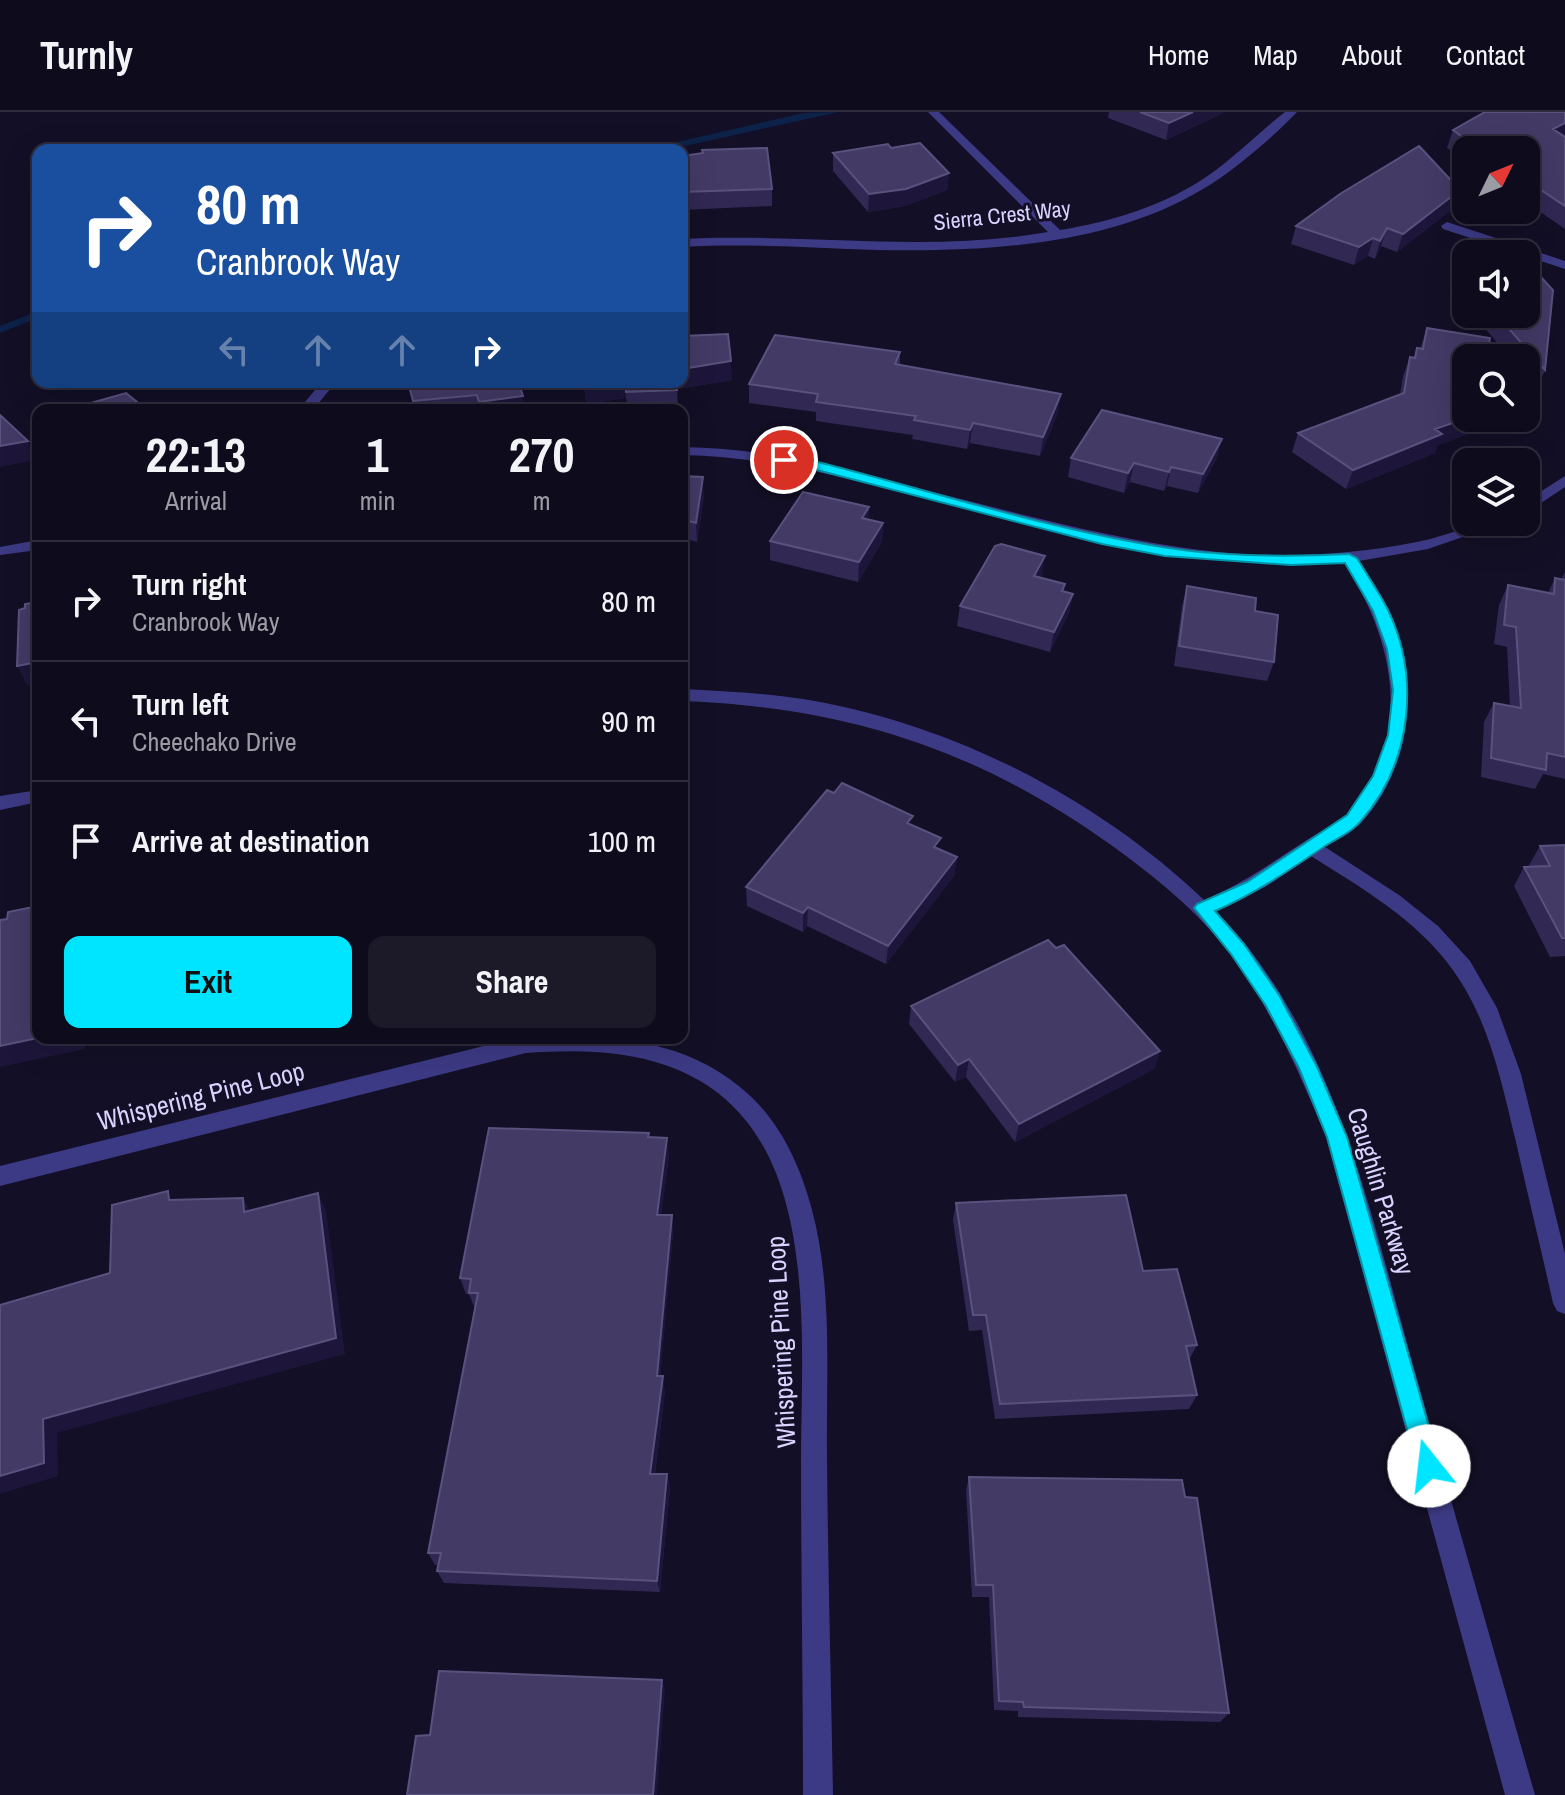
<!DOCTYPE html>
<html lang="en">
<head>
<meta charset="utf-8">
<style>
	:root { --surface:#0e0b1c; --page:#1c1929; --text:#f1f3f6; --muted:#9b9ba3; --line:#2e2b3b; --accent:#00e5ff }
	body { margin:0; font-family:"Archivo Narrow",sans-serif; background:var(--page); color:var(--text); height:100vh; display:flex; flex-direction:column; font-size:30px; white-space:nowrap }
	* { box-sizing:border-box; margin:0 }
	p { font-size:26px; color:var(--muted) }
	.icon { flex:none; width:44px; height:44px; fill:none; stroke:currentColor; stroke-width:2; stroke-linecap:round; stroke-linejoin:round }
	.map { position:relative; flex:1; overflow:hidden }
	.details { position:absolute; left:32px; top:292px; width:656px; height:640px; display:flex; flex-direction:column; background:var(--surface); border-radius:16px; box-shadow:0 8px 32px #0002,0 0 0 2px var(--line) }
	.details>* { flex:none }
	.hud { position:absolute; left:32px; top:32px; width:656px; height:244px; border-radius:16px; box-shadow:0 8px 32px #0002,0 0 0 2px var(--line); background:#1a4fa0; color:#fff; overflow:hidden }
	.needle { width:52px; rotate:47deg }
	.controls { position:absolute; left:1452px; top:24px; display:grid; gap:16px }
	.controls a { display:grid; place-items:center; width:88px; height:88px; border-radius:16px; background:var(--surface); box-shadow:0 8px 32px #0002,0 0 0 2px var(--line); font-size:40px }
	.pin { position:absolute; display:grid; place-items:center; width:68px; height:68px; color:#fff; margin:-34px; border:4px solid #fff; border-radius:50%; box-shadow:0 2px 8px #0007 }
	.me { position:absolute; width:88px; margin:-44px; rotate:344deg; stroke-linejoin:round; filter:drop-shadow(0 0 6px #0008) }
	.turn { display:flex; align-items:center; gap:28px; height:168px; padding:0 32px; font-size:36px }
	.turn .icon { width:104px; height:104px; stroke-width:2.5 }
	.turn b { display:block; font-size:56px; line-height:68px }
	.lanes { display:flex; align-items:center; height:76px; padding:0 32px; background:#0003; justify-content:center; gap:40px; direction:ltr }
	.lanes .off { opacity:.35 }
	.eta { display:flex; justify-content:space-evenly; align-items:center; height:136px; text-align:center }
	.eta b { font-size:48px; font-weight:800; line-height:56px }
	.action { display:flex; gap:16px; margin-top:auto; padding:16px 32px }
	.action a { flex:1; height:92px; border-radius:16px; background:var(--accent); color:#111; font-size:32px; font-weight:800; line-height:92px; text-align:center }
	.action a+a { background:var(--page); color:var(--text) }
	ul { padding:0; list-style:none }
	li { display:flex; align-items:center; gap:24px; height:120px; padding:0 32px; border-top:2px solid var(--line) }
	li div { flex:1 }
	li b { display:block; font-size:30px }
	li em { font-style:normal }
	header { display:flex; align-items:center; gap:48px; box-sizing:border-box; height:112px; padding:0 40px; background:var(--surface); border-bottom:2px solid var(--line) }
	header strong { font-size:38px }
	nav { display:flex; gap:44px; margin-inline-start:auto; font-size:28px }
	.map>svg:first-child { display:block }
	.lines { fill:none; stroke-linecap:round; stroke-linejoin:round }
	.stream { fill:#0c2248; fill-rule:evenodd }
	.minor { fill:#3d3a85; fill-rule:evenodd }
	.wall { fill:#312854 }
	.shaded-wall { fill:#1d163a }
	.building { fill:#433a66; stroke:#5a527e; stroke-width:2 }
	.route { fill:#00e5ff; stroke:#0095a6; stroke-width:2 }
	.labels { text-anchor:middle; stroke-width:6; stroke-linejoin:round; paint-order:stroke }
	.far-street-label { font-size:22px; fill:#d9d4ff; stroke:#130f26 }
	.street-label { font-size:26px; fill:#d9d4ff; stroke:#130f26 }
</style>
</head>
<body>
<header>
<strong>Turnly</strong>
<nav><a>Home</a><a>Map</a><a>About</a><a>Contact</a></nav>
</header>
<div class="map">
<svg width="1565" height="1683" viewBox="0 0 1565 1683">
	<rect width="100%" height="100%" fill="#130f26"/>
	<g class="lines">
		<path class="stream" d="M839,0L667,38L563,36L527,38L563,30L660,34L803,1Z
			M38,199V206L0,221V214Z"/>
		<path class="minor" d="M928,0H939L1060,118C1111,110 1166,93 1209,63C1236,44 1259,20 1285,0H1297C1272,26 1234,59 1203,77C1108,134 985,140 877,138C812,136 747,131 682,135V127L706,126C821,123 935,140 1048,120Z
			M1447,110L1565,149V157L1443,117L1441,114Z
			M322,270H336L313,298H298Z
			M682,335C768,336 850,358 933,380C1021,402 1109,426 1200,438C1272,447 1346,444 1417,430C1448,424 1474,410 1506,410L1428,437L1359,449C1375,473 1391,497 1399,525C1418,587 1406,663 1361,711C1352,721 1337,728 1325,735L1399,783L1438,814L1470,849L1497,896L1521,962L1565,1142V1202L1557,1199L1553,1191C1541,1137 1528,1084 1516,1030C1500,964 1487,897 1442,844C1407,802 1357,773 1311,744L1265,775L1216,799C1339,925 1372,1111 1419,1274C1457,1410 1496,1547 1535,1683H1505L1326,1025C1300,962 1272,898 1231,843C1198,799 1155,765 1111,733C977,637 846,595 682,589V577C723,579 763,581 803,587C950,611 1096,685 1204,788C1243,772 1275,748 1310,726C1323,718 1339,712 1350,699C1415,622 1394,528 1344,450C1245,454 1152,443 1056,420C932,391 810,346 682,343Z
			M1565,364V375L1526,401V389Z
			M38,428V438L0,443V435Z
			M38,678V690L0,698V684Z
			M516,926C598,926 671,919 740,975C778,1005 800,1052 812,1098C833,1177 826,1263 827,1345C828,1457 831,1570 833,1683H803C803,1570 801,1457 801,1344C802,1189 824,969 617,942C586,938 556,939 526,941L0,1074V1054Z"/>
	</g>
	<path class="wall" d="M1109,0H1223V1L1166,28L1108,6Z
		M1565,0V117L1526,90V38H1466V49L1447,36L1453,18Z
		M891,36L949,61L947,78L905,94L868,100L833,59V41Z
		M703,41L772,77V94L682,98V44Z
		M1460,78L1454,96L1397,140L1381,134L1375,147L1368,144L1354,153L1291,132L1296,114Z
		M1457,156H1466V194L1450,175Z
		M1473,202H1526L1545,258L1537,277L1526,265V246H1510Z
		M1427,216L1466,306H1478L1473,320L1438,333L1435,341L1346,377L1292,340L1298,321L1400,283L1403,264L1410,245L1414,246L1417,236L1420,237Z
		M900,240V252L1058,301L1040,344L970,331L967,337L912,327L913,323L816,309V300L749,291V272Z
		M732,268L677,277L678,297L663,298H628L626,286L586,292L584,270Z
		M407,270H518L525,298H415Z
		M1222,327L1217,346L1198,381L1167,374L1164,379L1130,370L1124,381L1068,365L1071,346Z
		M682,364L704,384L697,430L690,428L688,443H682Z
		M869,395L868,408L883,411L882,430L858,470L770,448V429Z
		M1565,460V667L1543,662L1535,677L1481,665L1484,610L1494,591L1510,594L1507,535L1494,532L1499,493L1508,473L1548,481L1555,466L1561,468Z
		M1042,463L1041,465L1064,479L1073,482L1069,501L1050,540L957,514L960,494Z
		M1187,474L1255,499L1274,550L1267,569L1174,554L1182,494Z
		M912,713L939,737L957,745L954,764L886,852L807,814L803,820L747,794L746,775Z
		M1565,733V844L1550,845L1514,774L1524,755H1530L1529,753L1540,734Z
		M911,894L1160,939L1154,957L1015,1030L966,965L955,970L909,912Z
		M649,1021V1025L669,1043L661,1103H672L673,1120L660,1264L665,1279L655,1362H667L670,1376L660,1480L444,1471L437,1459L438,1453H435L428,1441L475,1197L469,1182H466L460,1166Z
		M956,1091L1143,1159L1197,1233L1189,1248L1197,1283L1189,1297L995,1307L982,1218L969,1219L953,1108Z
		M969,1365L1229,1601L1220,1610L1018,1605V1599L994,1598L989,1485H972L966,1378Z"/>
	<path class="shaded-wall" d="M1193,0H1223V1L1166,28L1169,11Z
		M1565,11V25L1553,17Z
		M949,61L947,78L905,94L868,100L869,82Z
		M1460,78L1454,96L1397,140L1403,122Z
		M1387,116L1381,134L1375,147L1380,129Z
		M1373,126L1368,144L1354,153L1359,135Z
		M731,249L732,268L677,277V270H682V257Z
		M140,270H158L142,276Z
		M605,270H625L626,286L586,292L584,273Z
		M1061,282L1058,301L1040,344L1043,325Z
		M523,284L525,298H481L479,290Z
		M1467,306H1478L1473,320L1438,333L1435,341L1346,377L1353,358L1435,317Z
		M973,311L970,331L967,337L970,318Z
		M1222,327L1217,346L1198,381L1203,362Z
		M28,329L36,348L0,355V334Z
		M1134,351L1130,370L1124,381L1128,361Z
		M1171,355L1167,374L1164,379L1169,360Z
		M703,365L704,384L697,430L696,411Z
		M869,395L868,415L862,406Z
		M689,409L690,428L688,443L687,424Z
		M883,411L882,430L858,470L859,450Z
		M1045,444L1042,463L1031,483L1034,464Z
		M1073,482L1069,501L1050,540L1054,520Z
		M38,550V571L27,573L17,554Z
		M957,745L954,764L886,852L888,834Z
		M808,795L807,814L803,820V801Z
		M689,799L690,818L682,819V800Z
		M38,926H85V937L0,955V934Z
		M1160,939L1154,957L1015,1030L1019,1012Z
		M969,947L966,965L955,970L958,953Z
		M667,1026L669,1043L659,1119L657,1103Z
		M318,1081L326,1098L345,1242L57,1321L58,1364L0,1382V1364L43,1307Z
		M243,1086L252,1103L244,1100Z
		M672,1103L673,1120L659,1279L657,1264Z
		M663,1264L665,1279L653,1375L650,1362Z
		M667,1362L670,1376L660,1480L657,1469Z
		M662,1568L665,1578L657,1683H653Z"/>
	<path class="building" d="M1140,0H1193L1169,11Z
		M1485,0H1565V11L1553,17L1565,25V94L1526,68V38H1481L1453,18Z
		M920,31L949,61L906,77L869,82L833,41L888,32L891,36Z
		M1419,34L1460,78L1403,122L1387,116L1380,129L1373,126L1359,135L1296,114L1340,82Z
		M767,36L772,77L682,80V44L703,41L702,38Z
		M1528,151L1553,178L1545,258L1496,202H1526V152Z
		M1457,156H1466V167Z
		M1427,216L1490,226L1487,246H1466L1467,306L1435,317L1442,322L1353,358L1298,321L1404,281L1410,245L1415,246L1417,236L1423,237Z
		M728,222L731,249L682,257V224Z
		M775,223L900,240L895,252L1061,282L1043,325L973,311L970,318L914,308L916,304L816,290L818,282L749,272Z
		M408,270H518L523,284L479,290L477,283L413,289Z
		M584,270H605L584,273Z
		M625,270H677V278L626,280Z
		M126,281L147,298H66Z
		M1102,298L1222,327L1203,362L1171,355L1169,360L1134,351L1128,361L1071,346Z
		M0,303L28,329L0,334Z
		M682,364L703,365L696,411L689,409L687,424L682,423Z
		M803,380L869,395L862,406L883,411L859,450L770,429Z
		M1001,432L1045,444L1034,464L1065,472L1062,479L1073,482L1054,520L960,494L995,434Z
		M1555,466L1565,468V645L1547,641L1546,658L1491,646L1494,591L1521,596L1516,515L1504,513L1508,473L1554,482Z
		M1187,474L1256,486L1255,499L1278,503L1274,550L1179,534Z
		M38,490V550L17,554L19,498L25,496V492Z
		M842,671L913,704L907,711L941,726L934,735L957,745L888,834L808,795L803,801L746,775L827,678L834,681Z
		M1565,733V826H1562L1524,755L1550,754L1540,734Z
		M682,771L689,799L682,800Z
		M38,794V926L0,934V808L7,807L8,800Z
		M1048,828L1056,836L1064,833L1160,939L1019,1012L969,947L958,953L911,894Z
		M489,1016L649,1021L648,1025L667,1026L657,1103H672L657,1264H663L650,1362H667L657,1469L437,1459L441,1441H428L478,1181H469L471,1167L460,1166Z
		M168,1079L169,1088L243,1086L244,1100L318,1081L336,1226L43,1307L44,1351L0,1364V1193L110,1161L112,1093Z
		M1126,1083L1143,1159L1177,1157L1197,1233L1186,1234L1197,1283L1000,1292L986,1203H973L956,1091Z
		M969,1365L1182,1368L1185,1385L1197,1386L1229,1601L1024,1595L1023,1590L999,1589L993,1473H976Z
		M439,1559L662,1568L653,1683H407L416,1624L430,1623Z"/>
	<path class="route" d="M784,344L814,349C929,378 1044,416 1162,435C1223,445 1288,445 1349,442L1357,446C1367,463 1379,480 1388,498C1421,567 1411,653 1360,710C1352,720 1336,727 1325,734C1288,759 1256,781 1215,799L1244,832L1279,883L1317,955L1347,1025L1440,1354L1437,1362L1429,1365L1420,1362L1417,1354L1327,1025L1299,956L1266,894L1231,842L1194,796L1197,792L1247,770L1347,703L1373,664L1388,623L1393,578L1387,537L1373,499L1345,451L1291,453L1165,444L1102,432L813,357L779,351V346Z"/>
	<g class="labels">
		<g class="far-street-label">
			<text transform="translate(1002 103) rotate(-6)" y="8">Sierra Crest Way</text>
		</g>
		<g class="street-label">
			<text transform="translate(201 984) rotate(-14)" y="9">Whispering Pine Loop</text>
			<text transform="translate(1381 1079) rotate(73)" y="9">Caughlin Parkway</text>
			<text transform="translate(781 1230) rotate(-93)" y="9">Whispering Pine Loop</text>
		</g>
	</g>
</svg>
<div class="controls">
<a><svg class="needle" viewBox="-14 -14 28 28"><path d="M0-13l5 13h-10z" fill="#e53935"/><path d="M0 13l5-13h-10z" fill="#9b9ba3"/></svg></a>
<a><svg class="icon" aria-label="sound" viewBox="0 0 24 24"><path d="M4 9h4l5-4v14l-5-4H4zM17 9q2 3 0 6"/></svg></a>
<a><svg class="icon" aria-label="search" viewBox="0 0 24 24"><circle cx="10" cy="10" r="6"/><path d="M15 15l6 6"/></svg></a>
<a><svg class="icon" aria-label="layers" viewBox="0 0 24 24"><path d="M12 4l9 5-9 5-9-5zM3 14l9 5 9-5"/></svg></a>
</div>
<div class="pin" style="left:784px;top:348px;background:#d93025"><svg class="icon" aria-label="arrive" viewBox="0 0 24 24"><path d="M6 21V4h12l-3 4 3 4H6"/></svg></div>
<svg class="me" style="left:1429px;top:1354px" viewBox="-20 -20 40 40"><circle r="19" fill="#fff"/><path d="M0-13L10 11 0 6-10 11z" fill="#00e5ff"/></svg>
<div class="hud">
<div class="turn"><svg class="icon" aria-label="right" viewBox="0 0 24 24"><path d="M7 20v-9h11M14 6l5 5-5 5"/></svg><div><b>80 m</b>Cranbrook Way</div></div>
<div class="lanes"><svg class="icon off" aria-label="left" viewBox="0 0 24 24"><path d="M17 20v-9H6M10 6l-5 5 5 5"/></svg><svg class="icon off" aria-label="ahead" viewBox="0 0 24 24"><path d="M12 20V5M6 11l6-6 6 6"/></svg><svg class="icon off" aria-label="ahead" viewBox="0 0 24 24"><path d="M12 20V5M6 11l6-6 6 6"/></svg><svg class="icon" aria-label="right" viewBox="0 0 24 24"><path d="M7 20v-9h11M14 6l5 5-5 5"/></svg></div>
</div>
<section class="details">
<div class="eta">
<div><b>22:13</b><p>Arrival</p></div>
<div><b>1</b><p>min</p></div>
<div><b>270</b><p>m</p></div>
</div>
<ul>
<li><svg class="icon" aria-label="right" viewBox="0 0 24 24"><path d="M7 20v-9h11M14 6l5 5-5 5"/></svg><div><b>Turn right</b><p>Cranbrook Way</p></div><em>80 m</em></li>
<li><svg class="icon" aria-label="left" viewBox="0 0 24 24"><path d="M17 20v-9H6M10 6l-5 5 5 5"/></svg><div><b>Turn left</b><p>Cheechako Drive</p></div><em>90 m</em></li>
<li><svg class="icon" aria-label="arrive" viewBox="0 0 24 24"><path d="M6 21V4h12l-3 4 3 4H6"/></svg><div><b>Arrive at destination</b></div><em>100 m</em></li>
</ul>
<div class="action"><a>Exit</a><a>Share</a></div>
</section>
</div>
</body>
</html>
